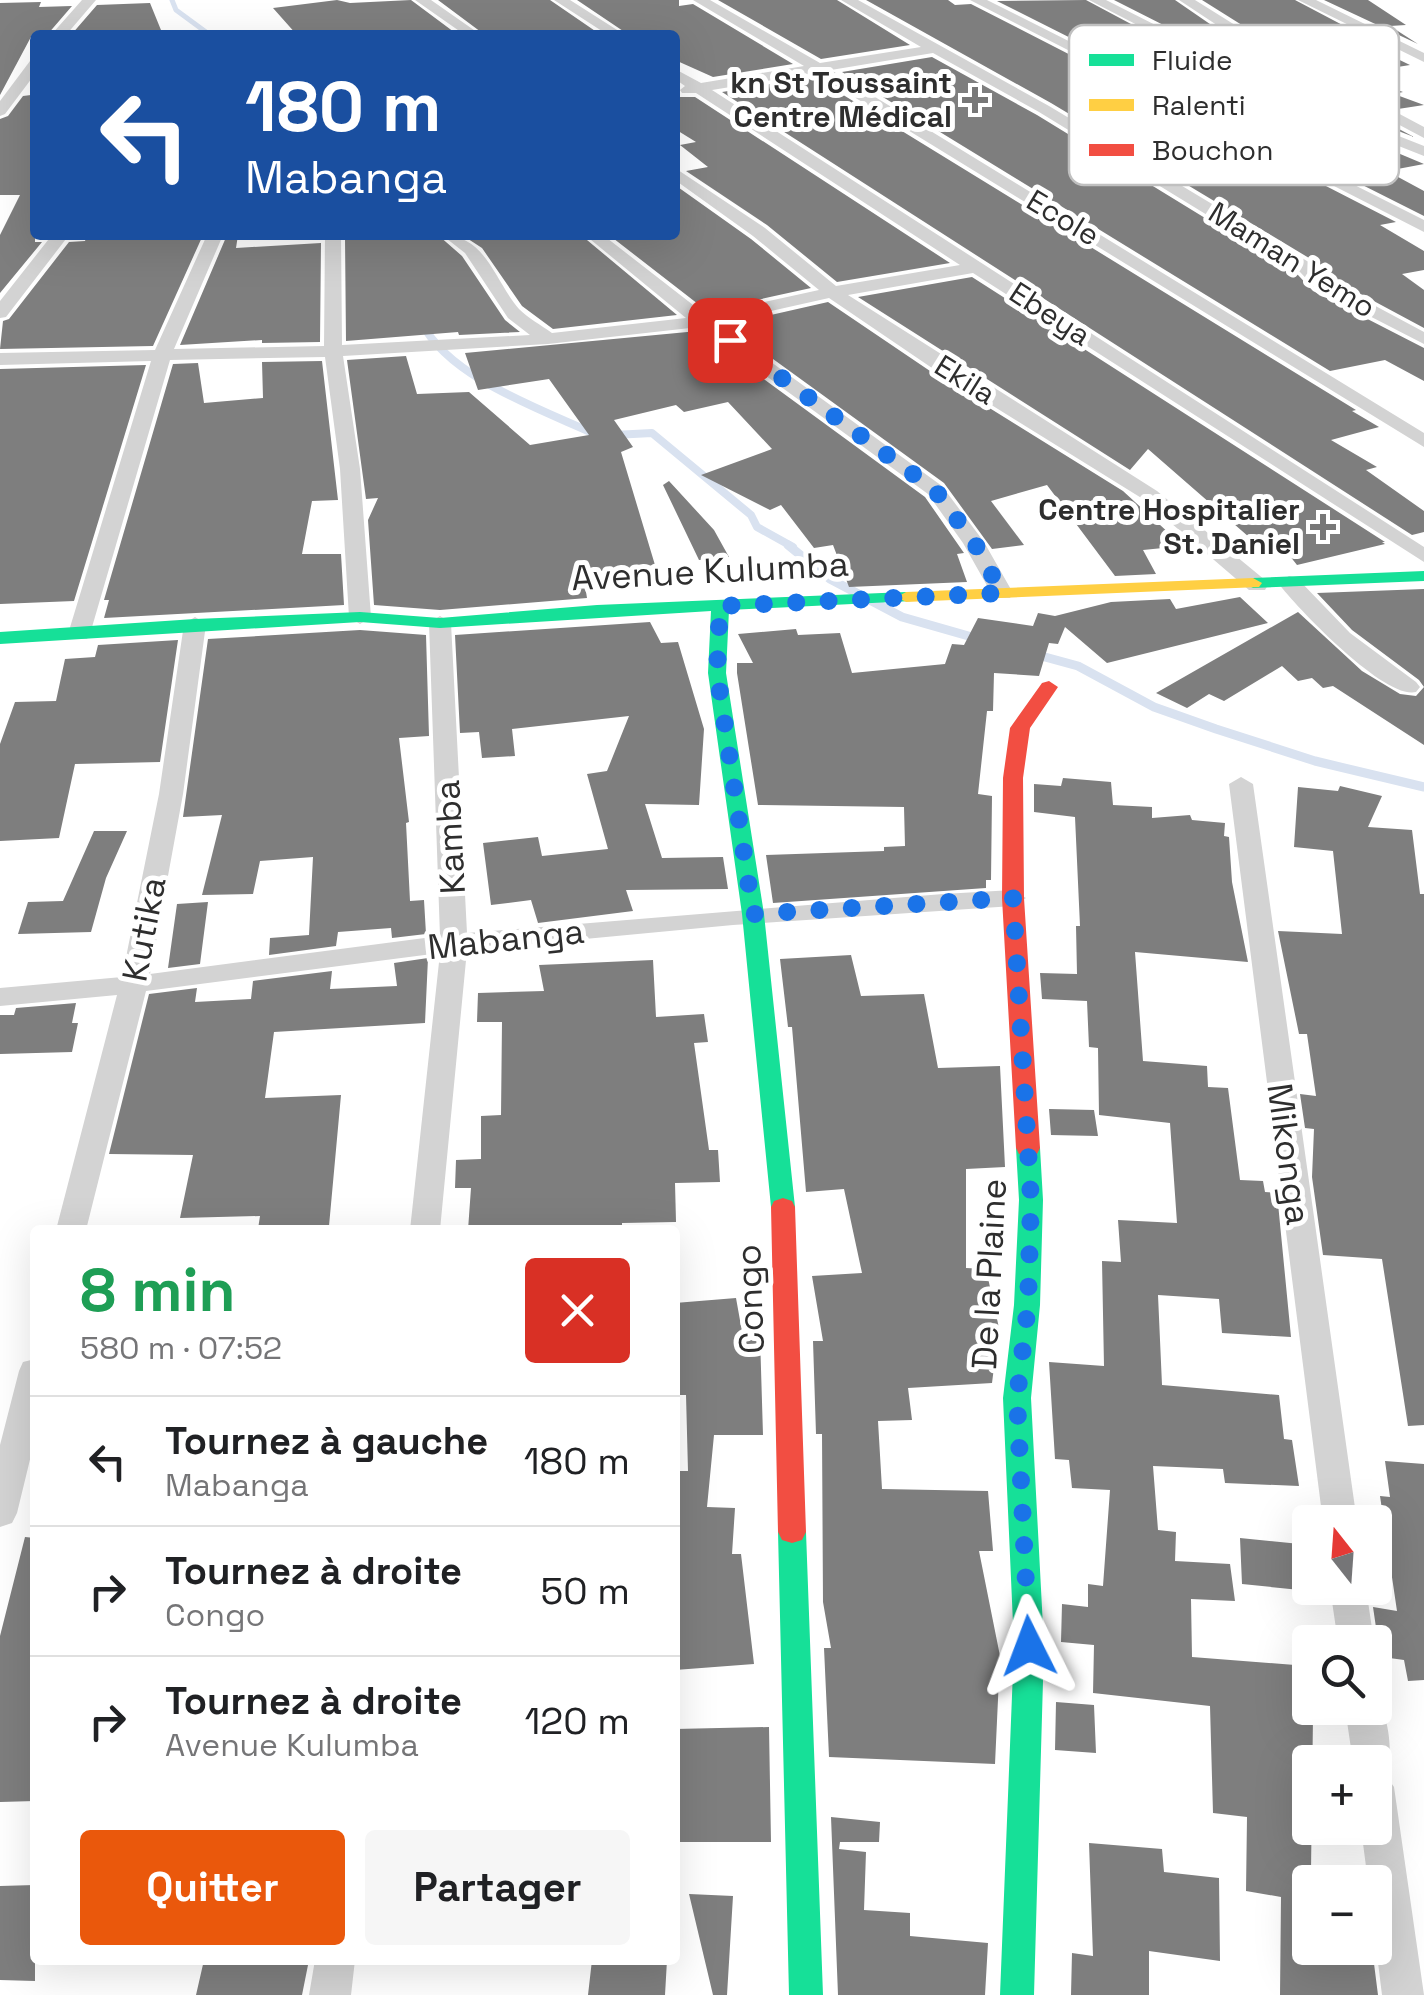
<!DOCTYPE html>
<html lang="fr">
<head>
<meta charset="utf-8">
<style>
	:root { --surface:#fff; --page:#f6f6f6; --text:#202124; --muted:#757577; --line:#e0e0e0; --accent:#ea580c }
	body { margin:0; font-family:"Space Grotesk",sans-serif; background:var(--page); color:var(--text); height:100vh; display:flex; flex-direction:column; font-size:38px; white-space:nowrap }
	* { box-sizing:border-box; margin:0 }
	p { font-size:32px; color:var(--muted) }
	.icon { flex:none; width:55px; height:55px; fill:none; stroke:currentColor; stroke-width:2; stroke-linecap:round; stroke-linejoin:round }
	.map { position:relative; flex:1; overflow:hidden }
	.sheet { position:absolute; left:30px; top:1225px; width:650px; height:740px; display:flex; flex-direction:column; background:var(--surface); border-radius:10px; box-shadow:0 10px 40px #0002 }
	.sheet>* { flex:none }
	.banner { position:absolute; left:30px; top:30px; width:650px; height:210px; border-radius:10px; box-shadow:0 10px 40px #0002; background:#1a4fa0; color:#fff; overflow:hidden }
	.needle { width:65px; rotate:343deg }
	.fabs { position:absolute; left:1292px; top:1505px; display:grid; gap:20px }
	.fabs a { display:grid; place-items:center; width:100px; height:100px; border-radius:10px; background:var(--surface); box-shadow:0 10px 40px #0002; font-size:50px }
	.pin { position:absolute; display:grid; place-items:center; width:85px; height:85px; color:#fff; margin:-42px; border-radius:20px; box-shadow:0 5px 15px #0006 }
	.me { position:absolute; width:110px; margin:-55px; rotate:357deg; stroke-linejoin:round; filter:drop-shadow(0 0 8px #0008) }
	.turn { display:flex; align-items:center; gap:35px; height:210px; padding:0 50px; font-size:45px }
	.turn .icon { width:130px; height:130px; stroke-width:2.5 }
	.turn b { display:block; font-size:70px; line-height:85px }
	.round { display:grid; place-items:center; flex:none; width:105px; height:105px; border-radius:10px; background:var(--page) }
	.overview { display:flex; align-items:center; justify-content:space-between; height:170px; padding:0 50px }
	h1 { font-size:60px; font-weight:600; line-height:75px; color:#1e9e55 }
	.primary-button { display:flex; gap:20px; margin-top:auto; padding:20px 50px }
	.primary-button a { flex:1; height:115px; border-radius:10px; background:var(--accent); color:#fff; font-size:40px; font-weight:600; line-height:115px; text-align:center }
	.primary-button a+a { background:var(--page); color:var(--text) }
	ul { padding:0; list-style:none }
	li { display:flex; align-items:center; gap:30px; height:130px; padding:0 50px; border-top:2px solid var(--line) }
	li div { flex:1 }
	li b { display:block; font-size:38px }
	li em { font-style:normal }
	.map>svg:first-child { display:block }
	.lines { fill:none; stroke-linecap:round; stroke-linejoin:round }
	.stream-far2 { stroke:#d9e2f0; stroke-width:5 }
	.stream-far1 { stroke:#d9e2f0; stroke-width:8 }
	.stream { stroke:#d9e2f0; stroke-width:9 }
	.building { fill:#7e7e7e }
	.street { fill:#d3d3d3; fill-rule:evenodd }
	.fast { fill:#16e098; fill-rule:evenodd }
	.slow { fill:#ffcf43; fill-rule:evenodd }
	.jam { fill:#f24e42; fill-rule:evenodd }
	.route { stroke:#1a73e8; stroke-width:18; stroke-dasharray:0 32.4 }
	.poi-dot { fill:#777; stroke:#fff; stroke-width:4 }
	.labels { text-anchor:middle; stroke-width:10; stroke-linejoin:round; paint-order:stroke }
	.far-poi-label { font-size:30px; font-weight:bold; fill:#2e2e2e; stroke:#fff; text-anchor:end }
	.far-street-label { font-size:30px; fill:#2e2e2e; stroke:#fff }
	.street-label { font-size:35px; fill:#2e2e2e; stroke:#fff }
	.key { fill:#fff; stroke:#c0c0c0; stroke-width:2.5 }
	.key-label { font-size:28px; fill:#2e2e2e }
</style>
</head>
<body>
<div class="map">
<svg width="1424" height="1995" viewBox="0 0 1424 1995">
	<rect width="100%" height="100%" fill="#fff"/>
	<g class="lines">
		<path class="stream-far2" d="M172,0L176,10L210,35"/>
		<path class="stream-far1" d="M422,323C449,378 543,410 597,435
			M614,435L652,433L751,515L757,527L793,547"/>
		<path class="stream" d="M788,545L830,579L902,617L979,639
			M1034,654L1078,666L1154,707L1216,729L1315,761L1424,787"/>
	</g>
	<path class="building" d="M337,0L350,3L411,0L458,35H297L273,8Z
		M438,0H550L601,35H485Z
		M577,0H679V6L693,4L793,64L713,77L675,60V35H629Z
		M718,0H837L910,45L821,59Z
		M866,0H948L955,5L971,4L1396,222L1380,225L1424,251V270L1402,274L1424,290V328L1329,277L1314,261L1051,103Z
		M1086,0L1281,104L1424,164L1387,171L1424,191V216L997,1Z
		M1114,0H1175L1239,44L1414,137L1294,91Z
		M1202,0H1295L1388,49L1379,50L1410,65L1354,74L1403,92L1394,94L1424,105L1398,109L1253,32Z
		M1324,0H1368L1406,25L1390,26L1418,44Z
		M41,2L39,7L72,6L47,35H32L0,95V3Z
		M150,3L163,35H71L97,5Z
		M932,57L1037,115L1298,275L1313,291L1424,348V381L1385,360L1330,371L842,72Z
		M814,77L1356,410L1352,411L1379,427L1331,440L1377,467L1366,470L1424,511V532L1412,535L722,92Z
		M31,95L35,108V242H42L0,293V235L20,195H0V119L8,116L23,96Z
		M675,97H695L950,263L837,282L767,225L686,171L708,167L680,145L696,142L675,129Z
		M675,185L751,239L811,288L707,311L609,235H675Z
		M87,235H203L153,346L0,349L3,321L9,319L69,242L85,241Z
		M227,235H238L236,248L321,243L320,342L262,343V340L180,345Z
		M404,235H438L462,256L505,320L520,332L459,335L458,332L346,341L345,238Z
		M462,235H521V240L581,235L677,315L553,329L522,306L482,248Z
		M972,277L1385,542H1382L1385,544L1297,565L1282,546L1265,551L1148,449L1130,470L858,297Z
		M828,302L930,371L1123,491L1183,546L1143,550L1156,574L1115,576L1047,485L991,501L1024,545L992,549L944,483L726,325Z
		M698,331L925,497L964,553L957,554L967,582L849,587L833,545L814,548L781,505L770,510L701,475L772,449L728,402L684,412L676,405L614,420L633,447L621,452L655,565L583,573L587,598L440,610L374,605L368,520L378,498L366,499L347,360L406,356L417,394L469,392L530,445L589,435L549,379L478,390L465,353Z
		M322,361L338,500L312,501L302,554H341L344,605L104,618L109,600H104L173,364L198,363L204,403L263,398L262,362Z
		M146,365L74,601L0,604V369Z
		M669,481L714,530L729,557L699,560L663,485Z
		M1424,589V745L1333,686L1323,688L1312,678L1298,681L1282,666L1224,701L1209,694L1187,708L1156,693L1298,612L1362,671L1400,694L1416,696L1424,687L1419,680L1352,630L1317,593Z
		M1240,597L1268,623L1107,663L1065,627L1058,644L1049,643L1039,676L994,673L993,711H987L978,794L992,796L991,880H986V888L773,903L766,855L884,851V847L905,846L904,807L758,805L737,673V663H753L738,634L796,629L798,635L840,633L852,673L945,664L952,644L964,645L978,618L1033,626L1038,613L1055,616L1111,602L1170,599L1176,609Z
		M650,622L661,643L678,642L704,729L699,805L645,804L662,858L723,857L728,889L626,890L633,911L538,923L531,900L491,905L483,843L538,837L542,856L608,849L587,774L607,771L629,716L512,729L515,756L482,758L479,732L460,733L455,635Z
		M360,630L426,635L429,736L399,738L409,822L406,823L410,901L424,900L426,934L392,938L391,928L338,932L336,946L269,955L270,938L309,935L313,857L260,861L253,894L202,895L222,815L183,817L208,639Z
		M178,640L160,762L75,764L59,838L0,841V744L15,702L56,701L65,659L95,657L98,645Z
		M1063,778L1111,782L1113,805L1152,807V818L1190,815L1192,820L1225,823L1224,836L1229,837L1232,882L1248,962L1135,952L1143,1061L1207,1066L1208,1087L1228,1088L1240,1180L1263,1181L1265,1192L1277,1193L1291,1337L1222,1333L1219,1299L1158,1295L1162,1385L1279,1395L1284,1439L1292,1440L1299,1486L1225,1483L1223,1469L1153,1466L1158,1530L1176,1532L1175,1561L1230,1564L1235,1601L1191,1599L1192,1657L1295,1665L1301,1714L1313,1716L1310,1948H1372L1378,1995H1280L1281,1897L1246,1891L1247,1817L1213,1813L1210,1706L1093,1693L1094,1645L1061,1642L1062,1604L1088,1607V1584L1103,1586L1110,1490L1072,1488L1069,1460L1055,1459L1049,1362L1104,1366L1102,1261L1121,1262L1118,1220L1177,1223L1170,1123L1099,1115L1098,1048L1089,1047L1087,1001L1042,999L1040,973L1077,974L1076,926H1080L1075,817L1034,812V784L1061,786Z
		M1340,786L1382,796L1368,827L1412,830L1420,894H1424V1425L1408,1426L1382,1259L1323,1255L1312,1177L1314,1129L1305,1128L1300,1094L1316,1096L1307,1034H1299L1278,931L1342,934L1333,851L1294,847L1298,787L1338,791Z
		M94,831H127L106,878L91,932L18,934L28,902L63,901Z
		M208,902L200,964L168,968L177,904Z
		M851,955L861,996L924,994L938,1068L1000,1066L1005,1167L966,1169V1268L986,1269L999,1328L992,1383L908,1388L912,1420L878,1421L882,1489L988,1491L993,1551H979L1000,1656L995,1764L829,1757L824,1648H831L823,1602L822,1434H816L813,1341H823L812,1276L862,1273L844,1189L806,1192L792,1027H788L780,959Z
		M428,958L425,1023L274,1032L265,1098L341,1095L329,1226L258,1229L260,1216L180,1218L193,1155L109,1154L149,994L197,988L195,1002L251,999L253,981L332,971L330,989L397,986L394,963Z
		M653,960L656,1017L704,1014L708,1042L694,1043L709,1150H718L720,1182L675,1183L676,1222L622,1223V1230H468L471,1188H455L456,1160L481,1159V1116L501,1115L502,1022H477L478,993L544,991L539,965Z
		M76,1003L72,1023H78L72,1052L0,1054V1015H14L16,1008Z
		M1049,1109L1094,1110L1098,1136L1051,1135Z
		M736,1298L743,1337L760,1336L763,1435H714L707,1507L735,1508L732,1554H741L754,1664L675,1670V1471H688L686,1395H675V1303Z
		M1385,1461L1424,1464V1680L1408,1681L1404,1660L1375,1656L1378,1641L1373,1607L1397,1611L1380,1496L1390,1497Z
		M25,1537L35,1538V1801L0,1802V1636Z
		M1240,1538L1310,1545V1591L1242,1584Z
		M1056,1702L1094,1705L1096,1753L1055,1750Z
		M769,1727L771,1842H675V1729Z
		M831,1817L880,1822L879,1842H840L839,1849L866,1852L864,1910L910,1913V1936L988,1943L985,1995H838Z
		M1089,1843L1162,1849L1164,1872L1219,1878L1220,1961L1149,1951V1995H1071L1072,1953L1093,1956Z
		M35,1885V1981L0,1980V1886Z
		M689,1894L733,1896L727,1995H713Z
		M204,1960H309L302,1995H196Z
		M592,1960H667L665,1995H588Z"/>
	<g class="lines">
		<path class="street" d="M82,0H96L66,35H51Z
			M415,0H431L481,35H465Z
			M554,0H570L625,35H608Z
			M693,0H710L820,63L921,47L841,0H858L1049,106L1312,264L1327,280L1424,332V344L1315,288L1300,272L1039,112L933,53L831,70L1424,433V447L815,73L712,90L1424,547V562L973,273L848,295L1157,491L1265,580L1268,585L1265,590H1249L1143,499L932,368L829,298L717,323L942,486L984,542L1013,593L1010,598H994L963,543L928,494L699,327L548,344L343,356L360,469L371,617L360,624L349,617L340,469L325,357L170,360L90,634L87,639H71L68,634L151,361L0,365V353L155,350L207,235H223L174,349L324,346L325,235H341L342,345L530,335L508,318L465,253L442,235C486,235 494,280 519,309C528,318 541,325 552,333L686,318L585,235H603L706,315L819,290L753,236L675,180V168L765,228L836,286L960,265L696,93H682L680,90L685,86L675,79V69L701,83L804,66Z
			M970,0H987L1424,220V232Z
			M1089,0H1106L1292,94L1424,146V156L1282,100Z
			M1179,0H1195L1251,35L1424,127V138L1241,41Z
			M1298,0H1316L1424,53V62Z
			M35,60V74L5,114L0,116V101L30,61Z
			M52,235H69L6,317L0,318V301Z
			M1289,576L1297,578L1350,633L1416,682L1420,687L1416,692C1385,700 1298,609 1278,583Z
			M440,616L451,623L467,933L943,894L1013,890L1026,898L1013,906L733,925L467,950L440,1230H410L440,953L146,991L86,1230H56L117,995L0,1006V988L122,977L159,794L184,624L195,617L206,624L183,794L150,974L440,936L429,623Z
			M1241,777L1253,784L1357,1522H1323L1229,784Z
			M35,1359V1439L17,1513L12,1523L0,1527V1445L19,1371L23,1362Z
			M1330,1588H1366L1374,1642H1338Z
			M1375,1696C1388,1713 1395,1754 1385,1774L1394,1787L1424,1995H1382L1375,1938V1882H1368L1361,1828H1375V1762H1353L1345,1708H1375Z
			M315,1960H355L351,1995H309Z"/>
		<path class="fast" d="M1424,571V581L1253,588L1244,583L1253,578Z
			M906,592L912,593V601L729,610L726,673L764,914L795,1207L792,1213H774L771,1207L742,914L708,673L711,611L440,628L360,622L0,644V632L195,619L360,612L440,618L597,605Z
			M1028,1140L1037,1142L1040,1148L1043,1200L1040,1305L1031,1398L1044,1646L1034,1995H1000L1014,1646L1003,1398L1014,1305L1019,1200L1016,1148L1019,1142Z
			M792,1521L802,1524L806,1532L823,1995H789L778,1532L782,1524Z"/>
		<path class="slow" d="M1253,578L1262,583L1259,587L906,602L897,597L906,592Z"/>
		<path class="jam" d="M1049,681L1058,687L1030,728L1023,778L1024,898L1040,1148L1037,1154H1019L1016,1148L1002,898L1003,778L1010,728L1042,683Z
			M783,1198L792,1201L795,1207L806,1532L802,1540L792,1543L782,1540L778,1532L771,1207L774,1201Z"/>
	</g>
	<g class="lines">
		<path class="route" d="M730,340L935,490L974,542L1002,593L720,606L717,672L753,914L1013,898L1031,1200L1028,1305L1017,1398L1029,1646"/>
	</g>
	<g class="poi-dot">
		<path d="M970 85h10v10h10v10h-10v10h-10v-10h-10v-10h10z"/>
		<path d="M1318 512h10v10h10v10h-10v10h-10v-10h-10v-10h10z"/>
	</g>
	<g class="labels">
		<g class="far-poi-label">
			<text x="952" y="93">kn St Toussaint<tspan x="952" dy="34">Centre Médical</tspan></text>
			<text x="1300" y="520">Centre Hospitalier<tspan x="1300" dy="34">St. Daniel</tspan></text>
		</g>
		<g class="far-street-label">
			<text transform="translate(1063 218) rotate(31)" y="10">Ecole</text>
			<text transform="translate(1292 260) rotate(32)" y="10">Maman Yemo</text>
			<text transform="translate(1050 314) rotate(33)" y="10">Ebeya</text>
			<text transform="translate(965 380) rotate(32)" y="10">Ekila</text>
		</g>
		<g class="street-label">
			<text transform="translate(710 571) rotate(-3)" y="12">Avenue Kulumba</text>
			<text transform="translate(450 837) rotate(-93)" y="12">Kamba</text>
			<text transform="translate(144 929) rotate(-79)" y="12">Kutika</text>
			<text transform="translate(506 939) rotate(-6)" y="12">Mabanga</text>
			<text transform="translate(1289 1154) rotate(82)" y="12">Mikonga</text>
			<text transform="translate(989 1274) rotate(-87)" y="12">De la Plaine</text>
			<text transform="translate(750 1299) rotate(-92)" y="12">Congo</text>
		</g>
	</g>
	<rect x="1069" y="25" width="330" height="160" rx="15" class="key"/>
	<rect x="1089" y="54" width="45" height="12" fill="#16e098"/>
	<rect x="1089" y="99" width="45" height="12" fill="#ffcf43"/>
	<rect x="1089" y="144" width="45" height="12" fill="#f24e42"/>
	<g class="key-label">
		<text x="1152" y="70">Fluide</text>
		<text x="1152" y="115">Ralenti</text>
		<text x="1152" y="160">Bouchon</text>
	</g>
</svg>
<div class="fabs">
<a><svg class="needle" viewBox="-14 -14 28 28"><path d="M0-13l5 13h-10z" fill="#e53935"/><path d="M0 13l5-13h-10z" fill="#757577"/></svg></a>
<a><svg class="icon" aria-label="search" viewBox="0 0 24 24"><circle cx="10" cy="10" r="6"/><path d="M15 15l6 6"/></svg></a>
<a>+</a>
<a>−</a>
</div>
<div class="pin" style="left:730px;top:340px;background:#d93025"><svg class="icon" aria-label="arrive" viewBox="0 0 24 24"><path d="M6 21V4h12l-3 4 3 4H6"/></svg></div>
<svg class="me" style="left:1029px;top:1646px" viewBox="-20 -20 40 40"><path d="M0-17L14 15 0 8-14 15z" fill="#1a73e8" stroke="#fff" stroke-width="4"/></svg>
<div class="banner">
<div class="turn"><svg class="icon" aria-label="left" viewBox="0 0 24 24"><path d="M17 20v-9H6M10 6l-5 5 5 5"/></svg><div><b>180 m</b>Mabanga</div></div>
</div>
<section class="sheet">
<div class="overview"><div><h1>8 min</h1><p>580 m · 07:52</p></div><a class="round" style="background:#d93025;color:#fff"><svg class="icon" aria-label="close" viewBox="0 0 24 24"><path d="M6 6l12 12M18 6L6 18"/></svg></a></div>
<ul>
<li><svg class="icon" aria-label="left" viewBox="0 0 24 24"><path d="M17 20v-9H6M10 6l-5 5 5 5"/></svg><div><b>Tournez à gauche</b><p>Mabanga</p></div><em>180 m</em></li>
<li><svg class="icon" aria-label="right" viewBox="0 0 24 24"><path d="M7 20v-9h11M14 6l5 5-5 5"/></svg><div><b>Tournez à droite</b><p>Congo</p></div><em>50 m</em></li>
<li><svg class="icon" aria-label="right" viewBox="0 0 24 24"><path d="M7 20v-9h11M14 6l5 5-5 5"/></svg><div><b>Tournez à droite</b><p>Avenue Kulumba</p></div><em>120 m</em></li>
</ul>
<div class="primary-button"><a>Quitter</a><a>Partager</a></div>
</section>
</div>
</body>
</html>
